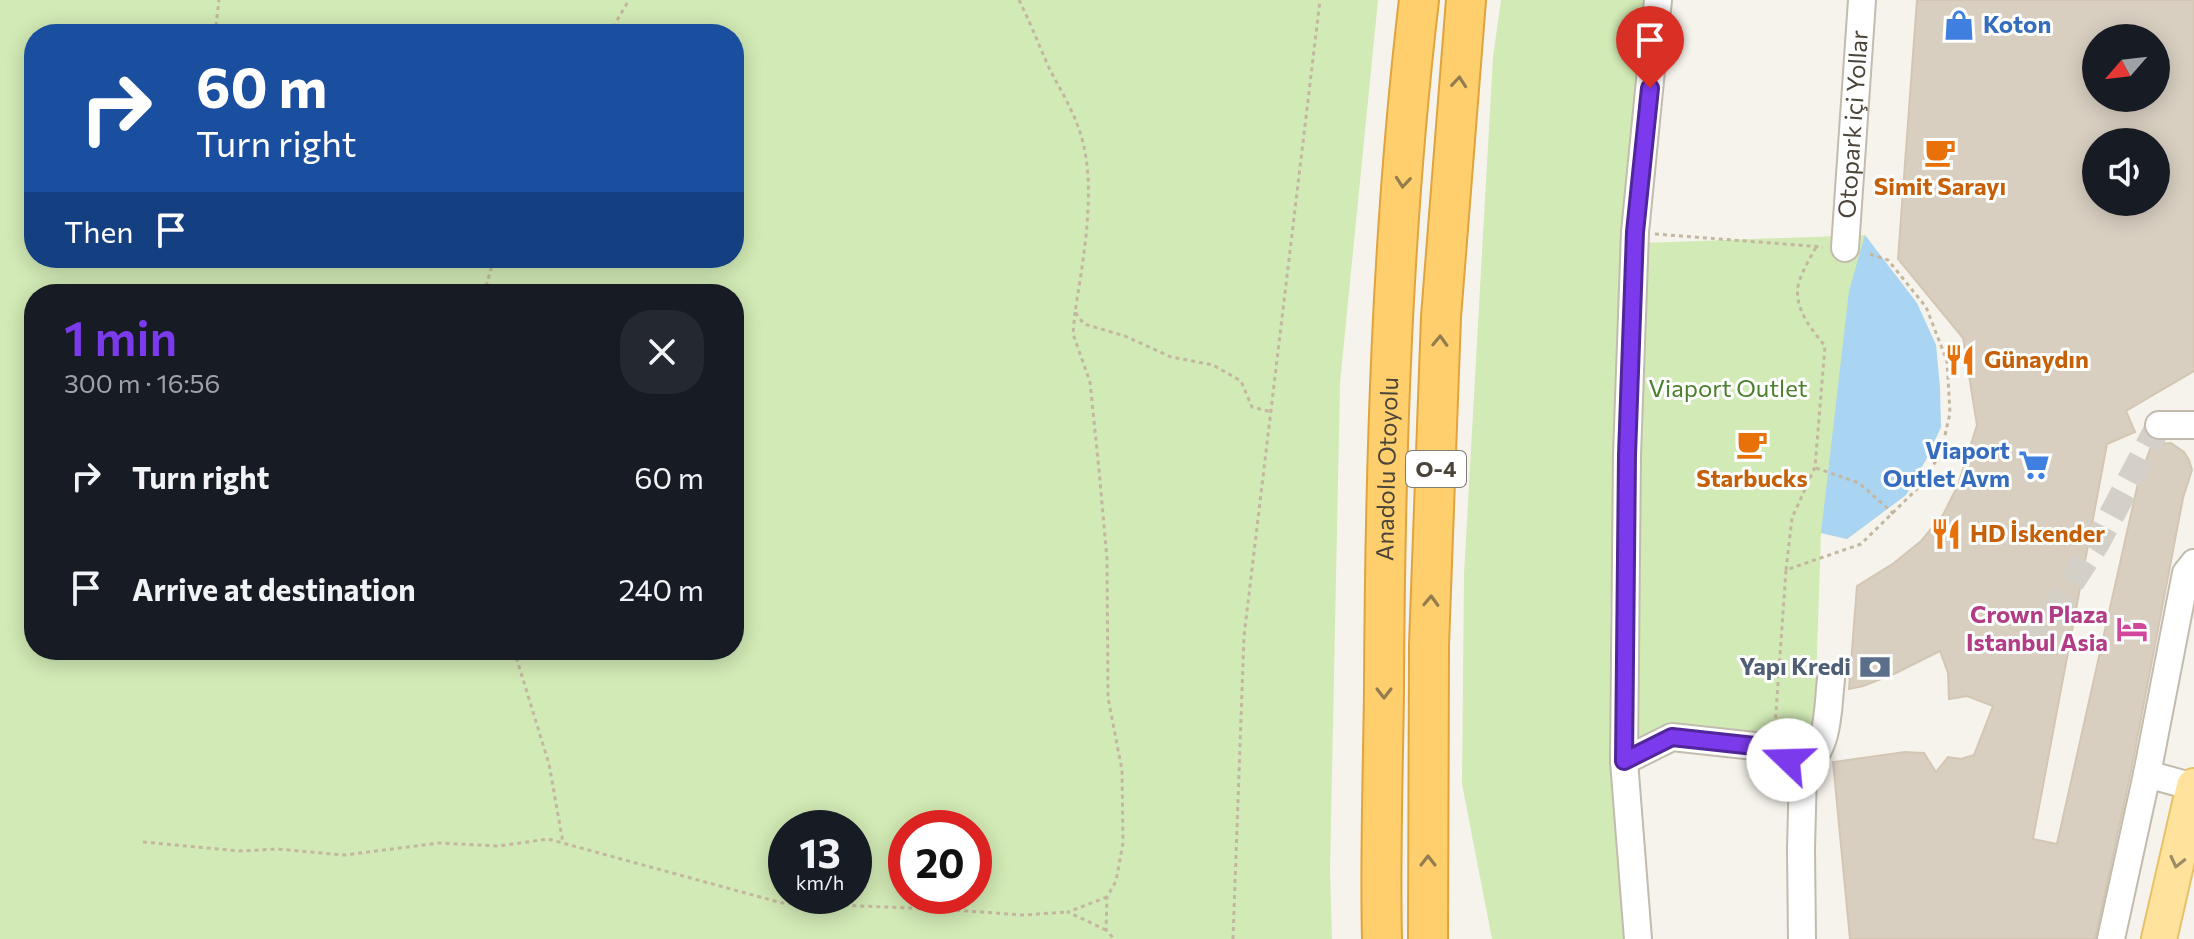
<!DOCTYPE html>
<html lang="en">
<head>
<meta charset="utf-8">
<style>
	:root { --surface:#171b24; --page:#242831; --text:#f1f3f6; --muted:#9ea1a6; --accent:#7c3aed }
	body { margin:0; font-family:Commissioner,sans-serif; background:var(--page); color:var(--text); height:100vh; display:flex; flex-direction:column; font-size:30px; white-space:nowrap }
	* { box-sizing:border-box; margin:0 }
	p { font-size:26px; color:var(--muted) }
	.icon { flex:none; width:44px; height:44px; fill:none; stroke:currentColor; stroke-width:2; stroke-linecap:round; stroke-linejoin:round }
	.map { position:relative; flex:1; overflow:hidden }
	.details { position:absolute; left:24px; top:284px; width:720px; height:376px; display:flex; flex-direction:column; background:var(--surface); border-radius:32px; box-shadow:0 4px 20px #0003 }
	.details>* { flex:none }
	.hud { position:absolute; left:24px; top:24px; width:720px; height:244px; border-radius:32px; box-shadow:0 4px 20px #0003; background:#1a4fa0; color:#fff; overflow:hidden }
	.needle { width:52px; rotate:242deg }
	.controls { position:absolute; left:2082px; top:24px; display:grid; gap:16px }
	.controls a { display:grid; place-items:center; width:88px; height:88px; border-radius:50%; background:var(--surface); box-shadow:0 4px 20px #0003; font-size:40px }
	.speed { position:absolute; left:768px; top:810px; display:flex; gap:16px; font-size:40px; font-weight:700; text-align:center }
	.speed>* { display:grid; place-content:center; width:104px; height:104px; border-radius:50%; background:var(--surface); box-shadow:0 4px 20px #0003; line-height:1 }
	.speed small { font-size:20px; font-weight:400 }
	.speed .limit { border:12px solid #d22; background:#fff; color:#111 }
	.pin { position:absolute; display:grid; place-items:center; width:68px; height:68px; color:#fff; margin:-82px -34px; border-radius:50% 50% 50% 0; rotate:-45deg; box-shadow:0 0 8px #0007 }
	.pin .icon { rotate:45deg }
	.me { position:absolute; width:88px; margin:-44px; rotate:291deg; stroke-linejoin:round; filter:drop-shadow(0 0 6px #0008) }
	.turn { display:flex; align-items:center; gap:28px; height:168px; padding:0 40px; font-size:36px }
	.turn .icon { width:104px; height:104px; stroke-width:2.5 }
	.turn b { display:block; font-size:56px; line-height:68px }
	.then { display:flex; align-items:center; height:76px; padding:0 40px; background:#0003; gap:16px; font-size:30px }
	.round { display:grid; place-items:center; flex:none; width:84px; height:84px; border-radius:32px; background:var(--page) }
	.overview { display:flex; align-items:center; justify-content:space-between; height:136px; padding:0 40px }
	h1 { font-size:48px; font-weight:600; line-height:60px; color:var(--accent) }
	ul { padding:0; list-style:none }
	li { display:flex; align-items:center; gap:24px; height:112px; padding:0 40px }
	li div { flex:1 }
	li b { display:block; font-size:30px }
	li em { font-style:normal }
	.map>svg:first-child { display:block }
	.green { fill:#d2eab5; fill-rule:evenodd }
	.water { fill:#a9d4f2 }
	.building { fill:#d8cfc1; stroke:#d3c7b4; stroke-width:2; fill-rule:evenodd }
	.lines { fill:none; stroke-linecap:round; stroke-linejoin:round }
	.minor-tunnel { stroke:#d4d0c8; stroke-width:26; stroke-dasharray:26 13; stroke-linecap:butt }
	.minor-casing { stroke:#c2bbae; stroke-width:30 }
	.major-casing { stroke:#e6c16a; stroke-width:38 }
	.highway-casing { stroke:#e0a43c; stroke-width:42 }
	.path { stroke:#c4b79f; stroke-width:3; stroke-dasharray:4 4; stroke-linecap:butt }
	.minor { stroke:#fff; stroke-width:26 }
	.major { stroke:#ffe39c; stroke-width:34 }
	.highway { stroke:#ffcf6e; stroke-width:38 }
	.oneway { stroke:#937c4e }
	.oneway2 { stroke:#9c8c66 }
	.route-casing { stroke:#51269a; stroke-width:20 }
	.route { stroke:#7c3aed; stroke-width:14 }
	.labels { text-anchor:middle; stroke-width:6; stroke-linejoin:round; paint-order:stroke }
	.shield { fill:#fff; stroke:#817c74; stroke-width:2 }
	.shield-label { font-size:22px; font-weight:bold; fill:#4b4439 }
	.shop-label { font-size:24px; font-weight:bold; fill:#366cbe; stroke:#fff; text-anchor:start }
	.street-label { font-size:24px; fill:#4b4439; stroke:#fff }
	.food-label { font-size:24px; font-weight:bold; fill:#c56008; stroke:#fff }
	.park-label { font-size:24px; fill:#4a7f2a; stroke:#fff }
	.hotel-label { font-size:24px; font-weight:bold; fill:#b23c85; stroke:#fff; text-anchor:end }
	.service-label { font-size:24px; font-weight:bold; fill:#4e5e75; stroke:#fff; text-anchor:end }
</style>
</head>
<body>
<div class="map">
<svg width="2194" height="939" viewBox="0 0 2194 939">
	<rect width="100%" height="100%" fill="#f6f3ec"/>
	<path class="green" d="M0,0H1378L1340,383L1330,871L1332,939H0ZM34,34H734V258H34ZM34,294H734V650H34ZM854,828V896H786V828ZM974,828V896H906V828Z
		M1501,0H1645L1624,234L1610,618L1631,939H1492L1462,784L1464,574L1493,57Z
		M1865,235L1936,345L1941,427L1906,495L1847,539L1821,533L1814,740L1771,733L1639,751L1643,243Z"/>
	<path class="water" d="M1865,235L1917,303L1936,345L1940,387L1941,427L1927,458L1906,495L1847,539L1821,533L1849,291Z"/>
	<path class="building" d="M1917,0H2194V371L2126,411L2135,432L2107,444L2033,839L2057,844L2138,483L2150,449L2158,444L2171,443L2184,452L2189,460L2192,470L2183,498L2131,771L2095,939H1850L1833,762L1905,752L1924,753L1936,772L1948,757L1961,759L1974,755L1993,706L1967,696L1949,699L1948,673L1940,651L1894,674L1863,686L1849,689L1857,586L1894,563L1921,541L1943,515L1958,485L1977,425L1963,338L1898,259ZM2096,38H2156V98H2096ZM2096,142H2156V202H2096Z"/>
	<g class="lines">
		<path class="minor-tunnel" d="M2029,648L2097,543L2159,425"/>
		<defs>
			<g id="minor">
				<path id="s1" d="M1845,248L1862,0"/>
				<path d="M2159,425H2194"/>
				<path d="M1624,761L1672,737L1773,748L1803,771L1801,849L1802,939"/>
				<path d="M1803,771C1830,743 1827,715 1831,679"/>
				<path d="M2194,787L2147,774L2186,573L2194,563"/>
				<path d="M1638,939L1624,761L1627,455L1635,232L1658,0"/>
				<path d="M2111,939L2147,774"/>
			</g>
			<path id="major" d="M2159,939L2194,786"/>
			<g id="highway">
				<path id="s2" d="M1382,939C1380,856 1383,773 1384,690C1385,460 1392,229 1419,0"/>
				<path d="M1428,939L1429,645L1441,317L1466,0"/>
			</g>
		</defs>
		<use href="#minor" class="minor-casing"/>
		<use href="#major" class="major-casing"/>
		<use href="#highway" class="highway-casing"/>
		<path class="path" d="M1019,0C1030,22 1039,45 1049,68C1062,93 1078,118 1084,147C1095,196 1083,262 1075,312L1084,324L1125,336L1171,357L1213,365L1241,381L1252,407L1272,412
			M215,34L219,0
			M609,34L629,0
			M1655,234L1823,247
			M484,294L494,258
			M1075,312L1073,334L1090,382L1099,470L1107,559L1108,698L1122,770L1123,843L1116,881L1107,897L1106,930L1114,939
			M1816,468L1859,483L1894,514
			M1786,570L1792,518L1815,467L1825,346C1811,329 1792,306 1799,282C1803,270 1810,258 1816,247
			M514,650L549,764L563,843
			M1775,726L1786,570L1861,544L1920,486L1941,453L1950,413L1947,361L1926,307L1888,260L1866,253
			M143,842L240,851L277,849L344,855L439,843L499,846L548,839L782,903L938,909L1023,915L1068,912
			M1106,930L1068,912L1107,897
			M1233,939L1244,636L1320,0"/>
		<use href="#minor" class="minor"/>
		<use href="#major" class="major"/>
		<use href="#highway" class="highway"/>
	</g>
	<defs><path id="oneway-chevron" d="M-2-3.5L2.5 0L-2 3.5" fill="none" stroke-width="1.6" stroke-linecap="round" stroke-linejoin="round" transform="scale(2)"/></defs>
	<g class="oneway">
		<use href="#oneway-chevron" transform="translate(1459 82) rotate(-85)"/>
		<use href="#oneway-chevron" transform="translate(1403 182) rotate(95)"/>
		<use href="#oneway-chevron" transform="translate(1440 341) rotate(-88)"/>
		<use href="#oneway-chevron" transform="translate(1431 601) rotate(-88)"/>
		<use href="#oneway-chevron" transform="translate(1384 693) rotate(90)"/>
		<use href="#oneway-chevron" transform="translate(1428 861) rotate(-90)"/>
	</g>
	<use class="oneway2" href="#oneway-chevron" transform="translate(2177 862) rotate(103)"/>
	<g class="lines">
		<defs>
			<path id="route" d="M1650,88L1635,232L1627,455L1624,761L1672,737L1773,748L1788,760"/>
		</defs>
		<use href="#route" class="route-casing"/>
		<use href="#route" class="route"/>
	</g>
	<defs>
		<symbol id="shop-bare" viewBox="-9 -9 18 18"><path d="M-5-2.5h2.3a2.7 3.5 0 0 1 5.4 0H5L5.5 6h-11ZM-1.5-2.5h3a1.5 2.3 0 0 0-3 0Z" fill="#3f7fe0" stroke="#fff" stroke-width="2.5" paint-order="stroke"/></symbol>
		<symbol id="cafe-bare" viewBox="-9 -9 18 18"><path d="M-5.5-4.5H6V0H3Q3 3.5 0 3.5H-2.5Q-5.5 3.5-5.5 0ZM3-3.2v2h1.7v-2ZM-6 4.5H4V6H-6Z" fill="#e8710a" stroke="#fff" stroke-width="2.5" paint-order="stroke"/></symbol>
		<symbol id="restaurant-bare" viewBox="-9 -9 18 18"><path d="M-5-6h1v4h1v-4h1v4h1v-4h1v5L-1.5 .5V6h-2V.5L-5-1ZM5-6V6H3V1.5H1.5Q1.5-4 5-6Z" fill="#e8710a" stroke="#fff" stroke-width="2.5" paint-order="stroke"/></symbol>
		<symbol id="supermarket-bare" viewBox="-9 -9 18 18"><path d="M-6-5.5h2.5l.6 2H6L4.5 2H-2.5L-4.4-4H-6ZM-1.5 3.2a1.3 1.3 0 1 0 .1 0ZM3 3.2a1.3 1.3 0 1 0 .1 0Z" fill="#3f7fe0" stroke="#fff" stroke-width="2.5" paint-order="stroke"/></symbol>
		<symbol id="hotel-bare" viewBox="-9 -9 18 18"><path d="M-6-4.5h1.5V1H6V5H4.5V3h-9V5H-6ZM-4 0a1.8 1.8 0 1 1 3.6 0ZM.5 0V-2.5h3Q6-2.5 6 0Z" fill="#d1479c" stroke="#fff" stroke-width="2.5" paint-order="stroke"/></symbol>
		<symbol id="bank-bare" viewBox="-9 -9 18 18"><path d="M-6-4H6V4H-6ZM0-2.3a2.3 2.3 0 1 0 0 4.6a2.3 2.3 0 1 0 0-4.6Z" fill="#5c6f8a" stroke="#fff" stroke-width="2.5" paint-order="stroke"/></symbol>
	</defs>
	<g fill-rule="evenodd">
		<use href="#shop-bare" x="1937" y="3" width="44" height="44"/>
		<use href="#cafe-bare" x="1918" y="130" width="44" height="44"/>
		<use href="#restaurant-bare" x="1938" y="338" width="44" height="44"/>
		<use href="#cafe-bare" x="1730" y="422" width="44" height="44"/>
		<use href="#supermarket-bare" x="2012" y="443" width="44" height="44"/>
		<use href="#restaurant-bare" x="1924" y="512" width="44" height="44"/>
		<use href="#hotel-bare" x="2110" y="607" width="44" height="44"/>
		<use href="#bank-bare" x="1853" y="645" width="44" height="44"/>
	</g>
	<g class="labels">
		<rect class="shield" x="1406" y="451" width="60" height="36" rx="6"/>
		<g class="shield-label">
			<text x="1436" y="477">O-4</text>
		</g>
		<g class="shop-label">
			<text x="1983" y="33">Koton</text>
			<text x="2010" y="459" text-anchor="end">Viaport<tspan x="2010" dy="28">Outlet Avm</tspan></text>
		</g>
		<g class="street-label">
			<text dy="8" stroke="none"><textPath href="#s1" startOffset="124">Otopark içi Yollar</textPath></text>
			<text dy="8" stroke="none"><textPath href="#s2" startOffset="470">Anadolu Otoyolu</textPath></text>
		</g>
		<g class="food-label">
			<text x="1940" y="195">Simit Sarayı</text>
			<text x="1984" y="368" text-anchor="start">Günaydın</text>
			<text x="1752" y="487">Starbucks</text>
			<text x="1970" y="542" text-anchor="start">HD İskender</text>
		</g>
		<g class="park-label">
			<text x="1728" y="397">Viaport Outlet</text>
		</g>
		<g class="hotel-label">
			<text x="2108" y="623">Crown Plaza<tspan x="2108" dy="28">Istanbul Asia</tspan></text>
		</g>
		<g class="service-label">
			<text x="1851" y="675">Yapı Kredi</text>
		</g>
	</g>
</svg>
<div class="controls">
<a><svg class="needle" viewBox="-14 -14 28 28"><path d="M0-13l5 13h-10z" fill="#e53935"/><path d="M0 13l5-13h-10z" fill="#9ea1a6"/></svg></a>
<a><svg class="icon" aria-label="sound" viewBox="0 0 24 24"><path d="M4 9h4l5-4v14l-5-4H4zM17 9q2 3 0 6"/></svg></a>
</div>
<div class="speed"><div>13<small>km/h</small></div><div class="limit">20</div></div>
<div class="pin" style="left:1650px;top:88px;background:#d93025"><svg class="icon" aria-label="arrive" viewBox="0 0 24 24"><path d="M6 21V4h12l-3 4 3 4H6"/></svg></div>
<svg class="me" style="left:1788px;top:760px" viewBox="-20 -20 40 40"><circle r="19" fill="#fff"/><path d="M0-13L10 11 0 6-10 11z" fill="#7c3aed"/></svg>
<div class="hud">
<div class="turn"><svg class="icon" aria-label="right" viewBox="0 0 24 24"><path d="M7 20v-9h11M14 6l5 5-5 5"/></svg><div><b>60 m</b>Turn right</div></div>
<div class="then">Then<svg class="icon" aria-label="arrive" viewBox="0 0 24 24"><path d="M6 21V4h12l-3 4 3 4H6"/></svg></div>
</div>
<section class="details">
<div class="overview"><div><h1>1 min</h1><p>300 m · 16:56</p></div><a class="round"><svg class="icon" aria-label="close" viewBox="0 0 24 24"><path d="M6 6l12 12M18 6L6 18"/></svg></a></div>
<ul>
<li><svg class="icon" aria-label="right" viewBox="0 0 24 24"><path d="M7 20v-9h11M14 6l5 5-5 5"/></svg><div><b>Turn right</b></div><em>60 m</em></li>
<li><svg class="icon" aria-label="arrive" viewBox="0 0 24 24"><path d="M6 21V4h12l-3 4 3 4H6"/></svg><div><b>Arrive at destination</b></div><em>240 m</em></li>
</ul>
</section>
</div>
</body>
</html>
